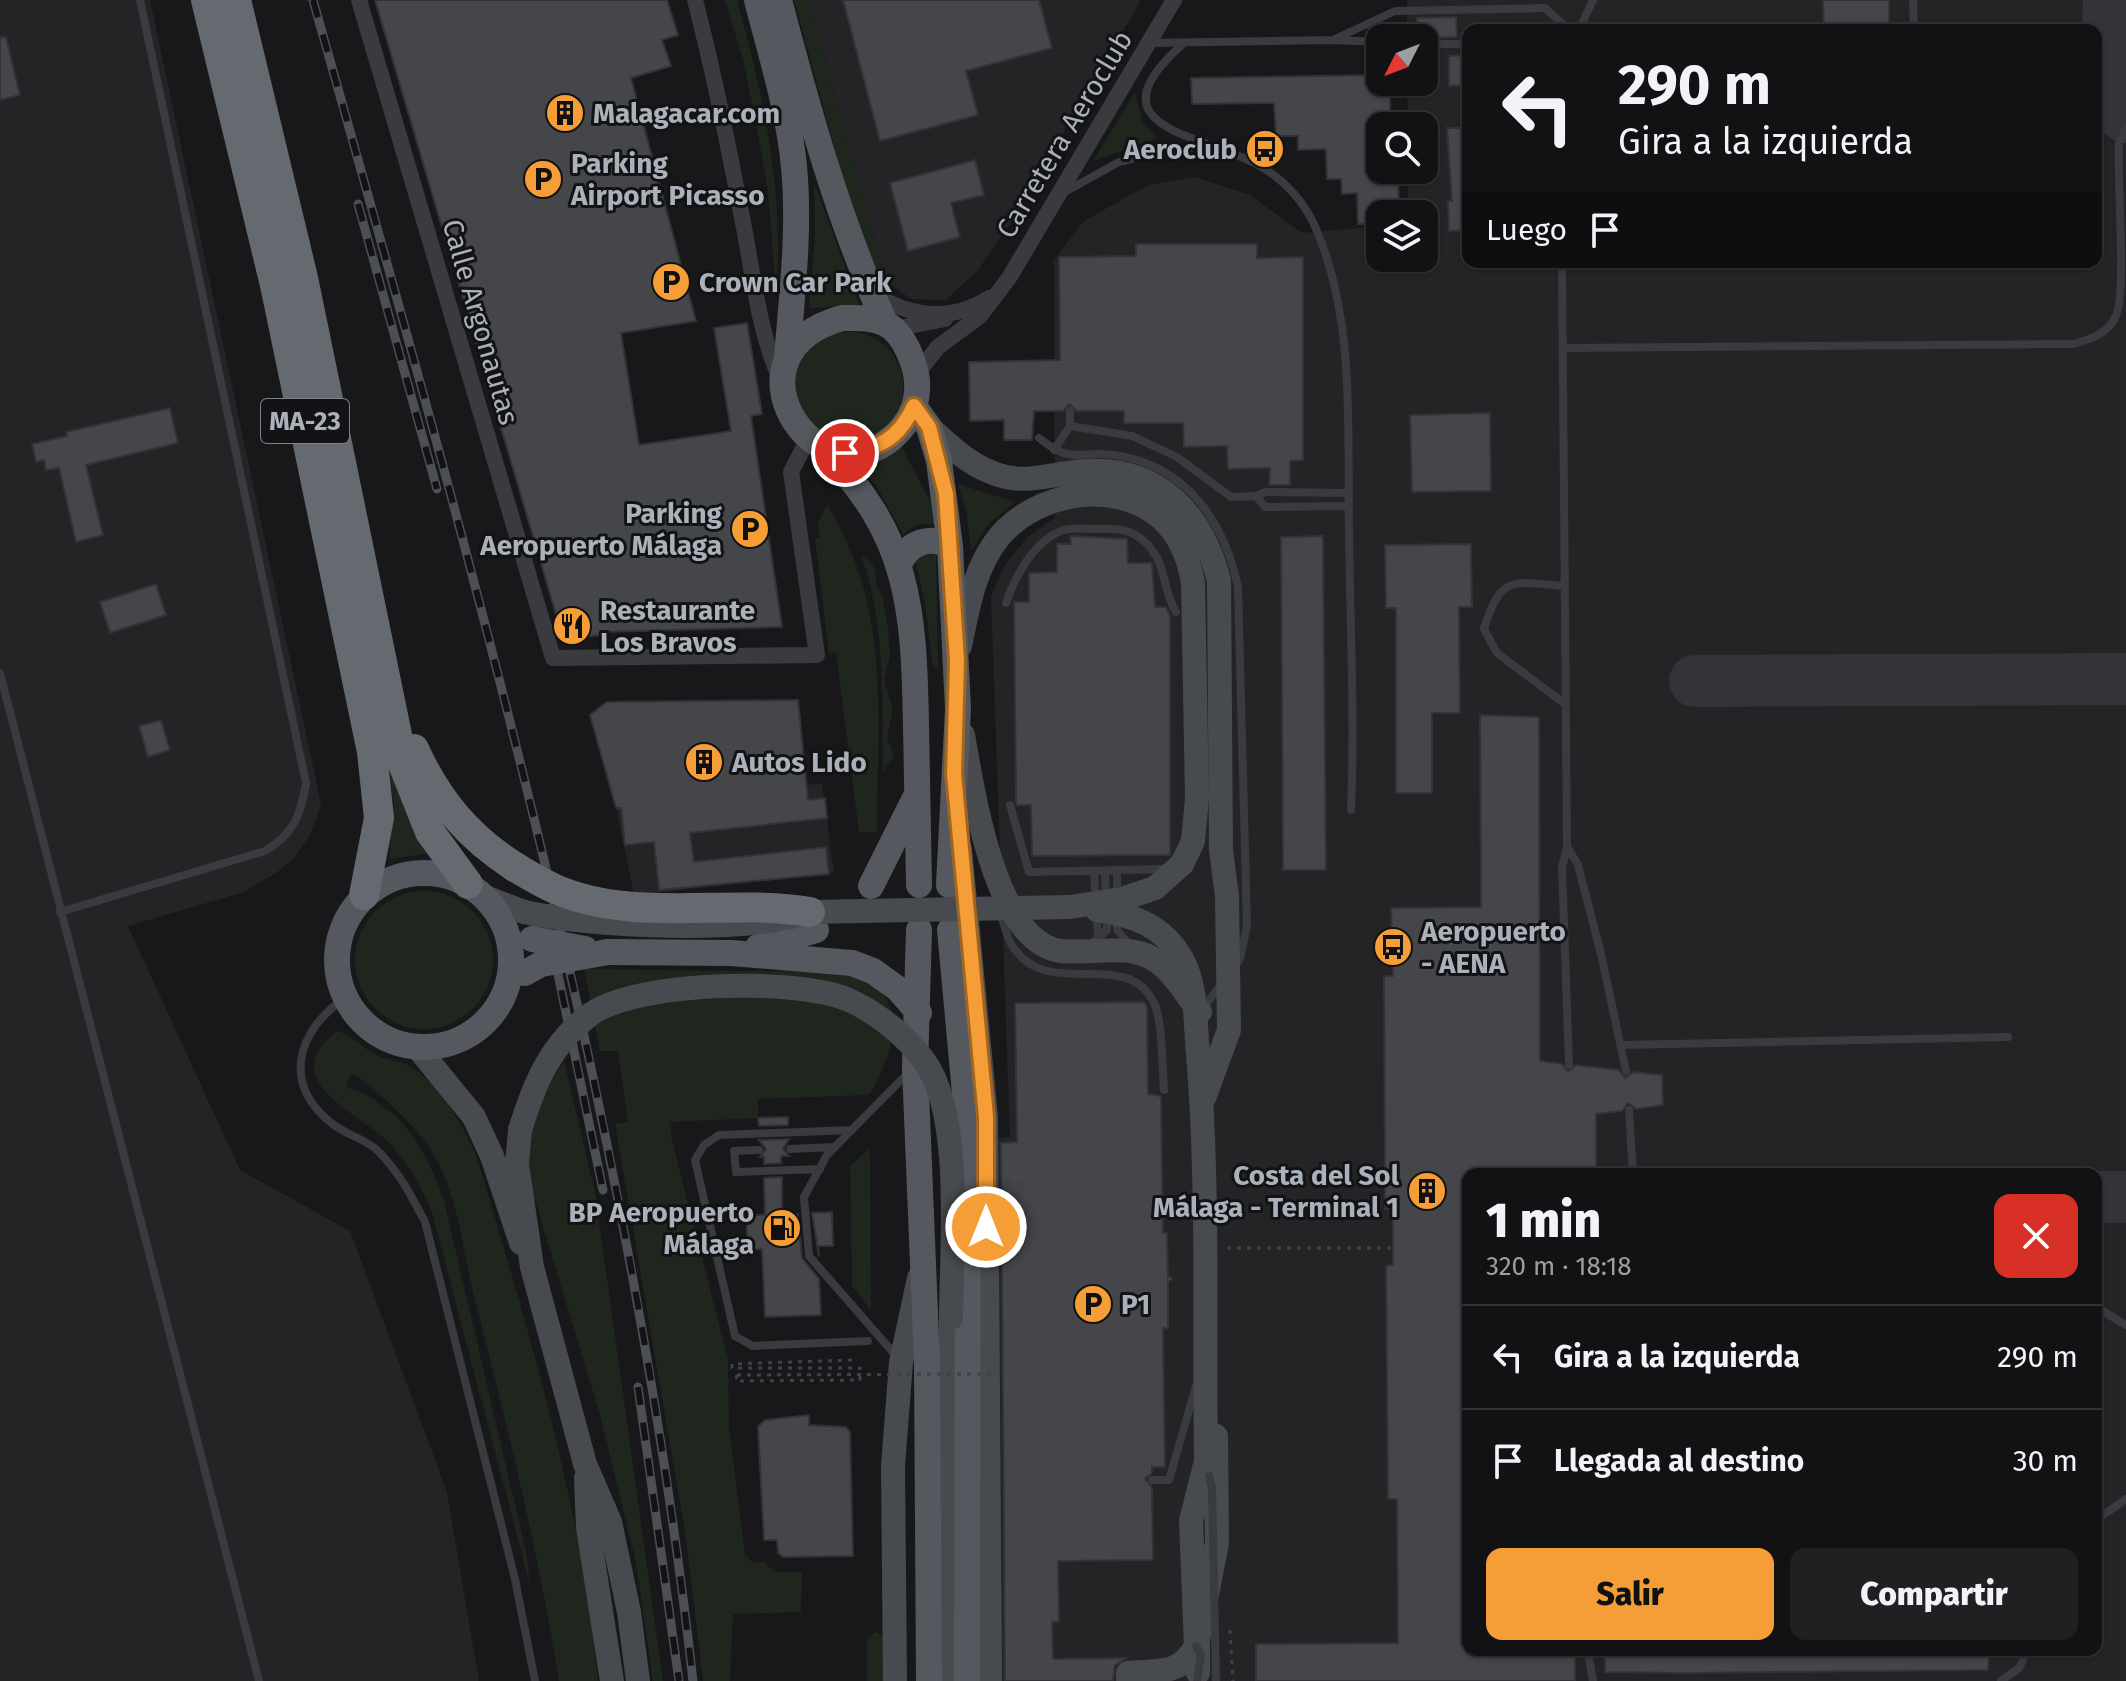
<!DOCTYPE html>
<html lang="es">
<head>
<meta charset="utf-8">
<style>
	:root { --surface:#121214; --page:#1f2022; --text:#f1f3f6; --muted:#9c9ea0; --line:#313234; --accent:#f59d36 }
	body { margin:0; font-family:"Fira Sans",sans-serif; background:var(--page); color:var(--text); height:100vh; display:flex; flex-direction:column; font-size:30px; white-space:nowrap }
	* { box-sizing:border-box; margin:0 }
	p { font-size:26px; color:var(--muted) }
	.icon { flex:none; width:44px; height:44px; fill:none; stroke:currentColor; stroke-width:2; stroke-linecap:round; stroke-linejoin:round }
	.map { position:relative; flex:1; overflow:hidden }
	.details { position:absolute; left:1462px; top:1168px; width:640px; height:488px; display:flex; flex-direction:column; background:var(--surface); border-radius:16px; box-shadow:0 2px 6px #0004,0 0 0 2px var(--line) }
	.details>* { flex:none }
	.hud { position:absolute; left:1462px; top:24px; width:640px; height:244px; border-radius:16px; box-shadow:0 2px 6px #0004,0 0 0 2px var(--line); background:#121214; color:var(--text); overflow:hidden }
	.needle { width:52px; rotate:228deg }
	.buttons { position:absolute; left:1366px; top:24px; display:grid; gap:16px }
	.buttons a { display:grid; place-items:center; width:72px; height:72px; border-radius:16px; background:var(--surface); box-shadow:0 2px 6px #0004,0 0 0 2px var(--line); font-size:40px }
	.pin { position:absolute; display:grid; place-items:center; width:68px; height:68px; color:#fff; margin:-34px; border:4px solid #fff; border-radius:50%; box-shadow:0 2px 8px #0007 }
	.me { position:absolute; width:88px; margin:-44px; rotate:0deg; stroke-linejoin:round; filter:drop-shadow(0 0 6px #0008) }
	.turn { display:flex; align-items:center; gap:28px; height:168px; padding:0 24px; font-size:36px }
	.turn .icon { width:104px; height:104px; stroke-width:2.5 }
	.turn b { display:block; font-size:56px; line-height:68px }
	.then { display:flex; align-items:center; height:76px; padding:0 24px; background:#0003; gap:16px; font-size:30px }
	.round { display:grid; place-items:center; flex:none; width:84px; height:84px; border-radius:16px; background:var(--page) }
	.overview { display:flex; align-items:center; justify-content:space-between; height:136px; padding:0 24px }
	h1 { font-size:48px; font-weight:800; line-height:60px }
	.cta { display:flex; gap:16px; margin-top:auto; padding:16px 24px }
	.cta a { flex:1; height:92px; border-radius:16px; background:var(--accent); color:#111; font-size:32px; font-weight:800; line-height:92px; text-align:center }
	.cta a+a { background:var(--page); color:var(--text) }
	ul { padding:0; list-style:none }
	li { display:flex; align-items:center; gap:24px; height:104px; padding:0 24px; border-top:2px solid var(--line) }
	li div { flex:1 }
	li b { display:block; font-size:30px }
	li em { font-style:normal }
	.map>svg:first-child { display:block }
	.built { fill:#242427; fill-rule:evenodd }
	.green { fill:#1e261e }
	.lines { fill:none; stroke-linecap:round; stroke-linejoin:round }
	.taxiway { stroke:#323437; stroke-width:52 }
	.building { fill:#44464a; stroke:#323336; stroke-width:2 }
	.path { stroke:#3f4246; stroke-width:3; stroke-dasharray:4 6; stroke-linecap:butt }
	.lane { stroke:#393b3f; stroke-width:8 }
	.street { stroke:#393b3f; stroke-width:16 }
	.secondary { stroke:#474a4f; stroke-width:24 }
	.primary { stroke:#55585e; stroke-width:26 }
	.highway { stroke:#656970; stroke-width:30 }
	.rail-casing { stroke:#4c4f54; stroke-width:9 }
	.rail { stroke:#131315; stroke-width:6; stroke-dasharray:18; stroke-linecap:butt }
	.path-bridge { stroke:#3f4246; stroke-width:3; stroke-dasharray:4 6; stroke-linecap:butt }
	.lane-bridge { stroke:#393b3f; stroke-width:8 }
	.secondary-bridge { stroke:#474a4f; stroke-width:24 }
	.primary-bridge { stroke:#55585e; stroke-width:26 }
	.highway-bridge { stroke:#656970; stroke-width:30 }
	.route-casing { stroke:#9f6623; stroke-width:20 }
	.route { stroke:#f59d36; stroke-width:14 }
	.labels { text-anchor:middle; stroke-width:6; stroke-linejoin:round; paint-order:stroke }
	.shield { fill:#131315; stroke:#7d8288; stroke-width:2 }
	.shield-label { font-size:26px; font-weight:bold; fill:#aab1ba }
	.poi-label { font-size:28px; font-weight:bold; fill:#aab1ba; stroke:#131315; text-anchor:start }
	.street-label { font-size:28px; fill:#aab1ba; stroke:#131315 }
</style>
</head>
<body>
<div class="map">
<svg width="2126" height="1681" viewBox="0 0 2126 1681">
	<rect width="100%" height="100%" fill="#18181a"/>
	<path class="built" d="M0,0H150L321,804L311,834L294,858L276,873L241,893L128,926L240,1170L350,1231L447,1492L479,1681H0Z
		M809,0H1141L1008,227L977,271L946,300L911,299L886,281Z
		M1407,0H2126V1681H978V1140L1010,1137L991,597L1003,568L1028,536L1055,518L1054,260L1084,221L1148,185L1195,177L1250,195L1302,233L1380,226V258H1424V214H1408V170H1424V126H1408L1407,82H1424V38H1407ZM1468,30H2096V262H1468ZM1468,1174H2096V1650H1468Z
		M798,700L807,785L822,783L834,873L634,895L616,808L591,715L607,702Z"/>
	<path class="green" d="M725,0H737C763,94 785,193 776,291L768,190L756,123L743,60Z
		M794,0H809L886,281L873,267L854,218Z
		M1135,92L1142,121L1157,138L1093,161Z
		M814,182L859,305L809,308L815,235Z
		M795 386a54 54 0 1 1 108 0a54 54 0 1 1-108 0Z
		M902,447L931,503L934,524L917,525L903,534L877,487L860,467Z
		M958,484L1015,502L989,524L971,551L967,515Z
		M827,505C892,610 877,714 877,832H859L836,652L829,654L815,538L820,537L817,524Z
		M925,549L936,554L938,668L933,667L925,603L914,555Z
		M861,555C874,563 878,570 876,586L882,595L888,628L890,657L884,680L893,710L887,737L894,756L883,772C882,699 886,624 861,555Z
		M385,736L431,853L389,859L394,806Z
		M355 960a69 69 0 1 1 138 0a69 69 0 1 1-138 0Z
		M584,969L837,972C847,975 863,978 873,984C909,1009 888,1065 869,1095L758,1099V1118L670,1122L672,1141L728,1359L729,1426L745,1555L754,1563L764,1562L775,1572H802L801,1612L733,1614L730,1681H703L686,1538L615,1124L628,1122L618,1051H600Z
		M337,1031C351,1035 361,1046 374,1054C384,1060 398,1060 409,1066C442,1085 460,1122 476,1155C528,1328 581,1501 598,1681H559C538,1551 507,1424 474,1296C463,1252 459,1204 438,1162C419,1126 386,1100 356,1075H351L346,1083L349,1088C400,1105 427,1150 444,1201L527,1556L530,1585L431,1209C419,1182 407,1162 387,1141C358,1112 273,1080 337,1031Z
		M564,1061L595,1192L663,1681H653L636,1563L600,1415L532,1190C524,1135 535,1107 564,1061Z
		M870,1148L871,1310L852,1285L850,1166Z
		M875,1632L884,1636V1681H867V1640Z"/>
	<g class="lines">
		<path class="taxiway" d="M2109,0C2109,34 2097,94 2126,117
			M1695,681L2126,679
			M2096,1197H2126"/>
	</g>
	<path class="building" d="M375,0H667L678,35L662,40L671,66L631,78L696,321L621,333L639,445L731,431L714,328L747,323L762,414L751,416L782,627L602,632L603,635L563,638Z
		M843,0H1039L1052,48L966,71L978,115L880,141Z
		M1823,0H1889V30H1824Z
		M1456,17L1457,37L1418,38L1417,18Z
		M0,37H6L20,95L0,100Z
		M1468,55V85L1449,86V56Z
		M1380,75V82H1390V126H1380V170H1398L1399,214H1380V223L1358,224L1357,193L1342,194L1341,179H1327L1326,149L1298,150V136H1276L1274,103L1192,104L1191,78Z
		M1447,128H1468V230L1449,231L1448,201H1452Z
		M975,160L984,195L951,203L960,237L908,251L890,183Z
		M1136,244H1257V258L1303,257V460L1290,461V485H1269L1270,468L1228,469L1227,446L1184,447L1183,423H1124V411H1077L1069,404L1063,411H1034L1032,440H1004V420L970,421L969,362L1060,360L1059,257L1136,256Z
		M170,408L178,443L86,465L103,535L76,542L59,468L46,470L44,460L36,462L32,444L67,436L66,432Z
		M1490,413L1491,491L1412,492L1410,415Z
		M1070,536L1127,539L1128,563H1152L1155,607H1166L1170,616V855L1032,856L1031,805H1017L1016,801L1014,602H1029V573L1057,572V544H1071Z
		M1323,536L1326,870H1283L1281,537Z
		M1471,544L1472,607H1459L1460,713H1432V793H1396V608H1386L1385,545Z
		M156,584L166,615L110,633L100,602Z
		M798,700L808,800L825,798L827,818L690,833L694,862L826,847L829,874L659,890L654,842L625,845L621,808H616L590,715L607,702Z
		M1480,715L1539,717L1540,1061L1562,1064L1568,1072L1576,1065L1619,1070L1625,1078L1633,1072L1662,1075L1663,1105L1636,1109L1628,1103L1622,1111L1596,1114V1172L1468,1174V1650H1575V1681H1256V1644L1398,1643L1397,1499H1388L1386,1266L1393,1265V1209H1385L1384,976H1393L1391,908L1481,907Z
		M161,720L170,750L148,757L139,726Z
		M1144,1002L1147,1006L1148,1094L1161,1096L1163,1233H1167L1168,1279V1329L1163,1328L1165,1467H1152V1473L1145,1479L1152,1487L1153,1560L1058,1561L1059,1622H1052L1053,1659L1127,1658L1115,1665L1113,1681H1005L1001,1143L1017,1142L1015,1003Z
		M788,1117V1125L759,1126L758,1118Z
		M789,1139L783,1149L789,1156H781V1163L764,1164V1157H760L766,1149L759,1140Z
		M782,1177V1214H798L802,1258L819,1279L821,1315L765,1317L762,1249L748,1250L746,1215H765L764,1178Z
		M832,1212L833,1246H818L819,1256L812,1213Z
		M809,1415V1425L846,1427L850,1432L853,1556L783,1557L778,1553L777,1540H764L758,1427L765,1420Z
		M1605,1650H1989L1988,1670L1684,1673L1605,1672Z"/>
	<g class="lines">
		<path class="path" d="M1007,1182L1039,1181
			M1227,1248H1452
			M1168,1279H1174
			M737,1375L736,1381L860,1380V1368H732V1364L852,1360
			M1230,1630L1233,1681"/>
		<path class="lane" d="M1913,0L1914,30
			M1579,30L1593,0
			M1380,42L1333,40L1395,11L1545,8L1569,30
			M1149,43L1333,40
			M1184,43C1086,129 1200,133 1258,165C1284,179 1306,203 1317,231C1356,324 1347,431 1349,531C1350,624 1355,717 1351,810
			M1424,44H1468
			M1063,193L1119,162L1176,148L1219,153
			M1562,262L1567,848L1562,867L1569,1065
			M1563,348L2073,344C2092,339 2110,333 2117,313C2126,286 2117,180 2119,144L2126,128
			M1070,426L1132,436L1177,457L1231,497L1256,496L1265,492L1348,493
			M1039,438C1074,466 1076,450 1114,455C1186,465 1224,521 1238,587L1247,926L1240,959L1234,967
			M1054,450L1070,426V411
			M1256,496L1265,507L1348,506
			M1564,586C1513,581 1500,575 1484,629L1497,653L1565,704
			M1006,603C1015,577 1033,542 1061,531C1071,527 1087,529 1098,529C1122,528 1137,530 1152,550C1167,570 1163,592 1176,612
			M0,673L259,1681
			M1010,805L1029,872L1166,869
			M1568,848L1578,865L1601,954L1626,1071
			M1094,871L1098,938
			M1105,871L1106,898
			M1117,897V871
			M60,912L265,851C294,834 301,814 306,783L140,0
			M1000,912C1003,921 1006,933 1010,942C1045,1005 1125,944 1154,1003C1163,1022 1162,1067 1164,1090
			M1117,915V930L1130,945
			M1089,946L1107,930V916
			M345,998C296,1031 281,1086 334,1125C347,1135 365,1139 377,1150C399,1172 411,1195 425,1222L515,1579L535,1681
			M1203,1009L1221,984
			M1622,1045L2008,1037
			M1629,1110L1633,1174
			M852,1130L719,1135L704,1145L695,1160L735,1336L753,1346L868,1341
			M790,1149L835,1147
			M759,1150L734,1151L736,1172L820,1169
			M2096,1307L2126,1325
			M898,1358L809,1256L804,1197L827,1155L908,1073
			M1152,1480H1169L1196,1386
			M2096,1520L2126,1499
			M1588,1651L1593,1681
			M2001,1681L2019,1668L2028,1650"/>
		<path class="street" d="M359,0L553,658L817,655L791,472L808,439
			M695,0C715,77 730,155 745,233C754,282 760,336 781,381
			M873,294C911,317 950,323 989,298
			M894,329L945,319
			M916,375L938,347L980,316L1009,278L1174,0"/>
		<path class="secondary" d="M929,427C952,448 974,470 1006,477C1032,483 1059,472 1085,471C1159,466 1203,515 1219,581
			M960,646C968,608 974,568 999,537C1037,492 1115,478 1161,518C1180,535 1189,559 1193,583L1197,798L1193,841L1182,864
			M963,735C973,789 994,942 1061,951C1097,955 1138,939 1166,969C1179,981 1188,998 1200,1012
			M960,849L986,1117L990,1681
			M485,897L524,912
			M417,1047L474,1117L492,1156L521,1243
			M520,1130L517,1164L532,1267L585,1464L610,1522L629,1612L638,1681
			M586,1478L588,1528L612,1681
			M1198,1673V1640L1217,1543L1216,1436
			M895,1681L893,1466L901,1362L919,1278
			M950,1681L951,1318
			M1128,1681V1673C1160,1670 1179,1676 1196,1646L1191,1521L1206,1461"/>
		<path class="primary" d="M757,0C771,55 789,111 794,167C800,230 792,295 787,357
			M779,0C808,110 838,219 885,323
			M842,318C856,318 871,317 884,323C905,332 919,370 917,391C916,410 905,427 892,438C814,503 718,353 842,318Z
			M914,406L929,427L939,461L950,546L958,709L949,885
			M821,447C910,533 914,610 916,726C917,779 918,832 919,885
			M899,564C909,542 929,535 950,546
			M337 960a87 87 0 1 1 174 0a87 87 0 1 1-174 0Z
			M871,886L914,800
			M919,930L915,1067L927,1362L929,1681
			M950,930L968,1126L967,1681
			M758,947L816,930
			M608,952L731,953L852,963L873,971L898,989L919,1013"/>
		<path class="highway" d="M206,0L275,285L372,752L379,818L364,895
			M236,0L303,278L403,764L430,832L468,884
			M414,749C437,800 468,837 515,867"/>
		<defs>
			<path id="rail" d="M313,0C469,553 629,1108 693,1681
				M358,204L437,489
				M554,955L603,1190
				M638,1387L679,1681"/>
		</defs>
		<use href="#rail" class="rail-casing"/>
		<use href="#rail" class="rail"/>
		<path class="path-bridge" d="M737,1375L993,1374"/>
		<path class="lane-bridge" d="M1206,1462L1212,1488L1216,1681
			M1196,1646L1201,1655L1197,1681"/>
		<path class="secondary-bridge" d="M1097,910C1133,915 1163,925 1182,959C1197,985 1195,1024 1198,1054C1209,1189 1204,1325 1206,1461
			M524,912C593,927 745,934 810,912L1070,907L1122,899L1155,888L1182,864
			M1204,1098L1229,1030L1227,896L1221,850L1219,581
			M520,1130C534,1084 551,1043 591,1014C637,981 800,977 851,1001C879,1014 907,1037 925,1062C964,1117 951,1250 951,1318"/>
		<path class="primary-bridge" d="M532,939L585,949
			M525,973L541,964L608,952"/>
		<path class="highway-bridge" d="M515,867C527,874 540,882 553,888C633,924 726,898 810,912"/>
	</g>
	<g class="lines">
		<defs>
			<path id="route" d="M845,453C880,449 899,438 914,406L929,427L946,494L957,660L954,774L986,1117V1227"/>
		</defs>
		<use href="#route" class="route-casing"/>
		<use href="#route" class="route"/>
	</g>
	<defs>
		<symbol id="building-disc" viewBox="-11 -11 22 22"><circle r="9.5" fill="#f59d36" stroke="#131315"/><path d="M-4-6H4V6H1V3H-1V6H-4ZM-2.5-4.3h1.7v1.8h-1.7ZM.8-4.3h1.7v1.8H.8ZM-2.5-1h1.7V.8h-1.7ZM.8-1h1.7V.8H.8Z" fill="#111"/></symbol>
		<symbol id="bus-disc" viewBox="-11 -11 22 22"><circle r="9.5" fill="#f59d36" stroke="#131315"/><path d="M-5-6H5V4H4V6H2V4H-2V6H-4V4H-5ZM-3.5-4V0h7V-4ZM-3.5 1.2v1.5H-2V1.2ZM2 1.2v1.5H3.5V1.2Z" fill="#111"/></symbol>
		<symbol id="parking-disc" viewBox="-11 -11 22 22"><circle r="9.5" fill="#f59d36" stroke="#131315"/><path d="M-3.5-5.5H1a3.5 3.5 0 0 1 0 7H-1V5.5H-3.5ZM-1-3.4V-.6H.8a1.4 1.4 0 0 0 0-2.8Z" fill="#111"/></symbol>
		<symbol id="restaurant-disc" viewBox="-11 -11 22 22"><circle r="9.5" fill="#f59d36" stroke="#131315"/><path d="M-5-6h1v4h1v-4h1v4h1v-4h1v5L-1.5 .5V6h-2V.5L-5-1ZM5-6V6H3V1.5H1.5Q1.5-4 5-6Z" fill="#111"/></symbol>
		<symbol id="fuel-disc" viewBox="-11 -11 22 22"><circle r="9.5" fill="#f59d36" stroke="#131315"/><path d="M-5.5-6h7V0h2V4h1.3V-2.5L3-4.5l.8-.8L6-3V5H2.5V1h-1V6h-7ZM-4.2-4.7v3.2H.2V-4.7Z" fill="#111"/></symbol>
	</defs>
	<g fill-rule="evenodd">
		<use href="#building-disc" x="543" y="91" width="44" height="44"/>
		<use href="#bus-disc" x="1243" y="127" width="44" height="44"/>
		<use href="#parking-disc" x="521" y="157" width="44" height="44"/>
		<use href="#parking-disc" x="649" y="260" width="44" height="44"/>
		<use href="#parking-disc" x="728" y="507" width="44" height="44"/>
		<use href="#restaurant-disc" x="550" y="604" width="44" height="44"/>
		<use href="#building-disc" x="682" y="740" width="44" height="44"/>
		<use href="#bus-disc" x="1371" y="925" width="44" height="44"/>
		<use href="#building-disc" x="1405" y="1169" width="44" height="44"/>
		<use href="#fuel-disc" x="760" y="1206" width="44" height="44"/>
		<use href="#parking-disc" x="1071" y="1282" width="44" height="44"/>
	</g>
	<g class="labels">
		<rect class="shield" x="261" y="399" width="88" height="44" rx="6"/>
		<g class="shield-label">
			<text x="305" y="430">MA-23</text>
		</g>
		<g class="poi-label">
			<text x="593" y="123">Malagacar.com</text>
			<text x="1237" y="159" text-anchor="end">Aeroclub</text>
			<text x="571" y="173">Parking<tspan x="571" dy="32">Airport Picasso</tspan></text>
			<text x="699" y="292">Crown Car Park</text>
			<text x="722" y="523" text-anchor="end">Parking<tspan x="722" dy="32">Aeropuerto Málaga</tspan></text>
			<text x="600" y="620">Restaurante<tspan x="600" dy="32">Los Bravos</tspan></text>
			<text x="732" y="772">Autos Lido</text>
			<text x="1421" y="941">Aeropuerto<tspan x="1421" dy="32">- AENA</tspan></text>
			<text x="1399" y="1185" text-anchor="end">Costa del Sol<tspan x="1399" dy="32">Málaga - Terminal 1</tspan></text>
			<text x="754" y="1222" text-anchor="end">BP Aeropuerto<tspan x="754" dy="32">Málaga</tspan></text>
			<text x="1121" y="1314">P1</text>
		</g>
		<g class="street-label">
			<text transform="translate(1064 134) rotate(-59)" y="10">Carretera Aeroclub</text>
			<text transform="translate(481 322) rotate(74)" y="10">Calle Argonautas</text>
		</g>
	</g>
</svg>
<div class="buttons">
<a><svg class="needle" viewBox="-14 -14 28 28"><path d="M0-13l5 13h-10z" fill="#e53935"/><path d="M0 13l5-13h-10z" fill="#9c9ea0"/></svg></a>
<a><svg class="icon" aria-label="search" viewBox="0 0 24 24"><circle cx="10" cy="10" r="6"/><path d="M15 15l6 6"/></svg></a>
<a><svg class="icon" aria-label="layers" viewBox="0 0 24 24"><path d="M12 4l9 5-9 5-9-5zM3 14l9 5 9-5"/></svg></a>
</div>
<div class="pin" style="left:845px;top:453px;background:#d93025"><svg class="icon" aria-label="arrive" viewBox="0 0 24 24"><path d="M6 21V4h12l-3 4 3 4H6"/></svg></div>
<svg class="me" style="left:986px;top:1227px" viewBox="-20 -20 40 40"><circle r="17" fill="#f59d36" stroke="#fff" stroke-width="3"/><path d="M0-11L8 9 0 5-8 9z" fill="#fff"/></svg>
<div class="hud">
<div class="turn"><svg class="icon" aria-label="left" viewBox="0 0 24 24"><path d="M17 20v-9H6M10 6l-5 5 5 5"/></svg><div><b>290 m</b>Gira a la izquierda</div></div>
<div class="then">Luego<svg class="icon" aria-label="arrive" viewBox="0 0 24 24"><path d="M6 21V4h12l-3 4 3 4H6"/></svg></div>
</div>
<section class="details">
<div class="overview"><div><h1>1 min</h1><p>320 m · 18:18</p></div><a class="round" style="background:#d93025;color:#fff"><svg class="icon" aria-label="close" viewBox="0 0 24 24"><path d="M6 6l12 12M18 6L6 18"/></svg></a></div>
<ul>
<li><svg class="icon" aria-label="left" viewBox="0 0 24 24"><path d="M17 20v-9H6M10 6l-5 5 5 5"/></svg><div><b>Gira a la izquierda</b></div><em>290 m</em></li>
<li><svg class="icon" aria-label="arrive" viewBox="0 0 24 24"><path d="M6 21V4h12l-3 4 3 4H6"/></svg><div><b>Llegada al destino</b></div><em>30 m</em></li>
</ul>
<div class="cta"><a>Salir</a><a>Compartir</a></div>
</section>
</div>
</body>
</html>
